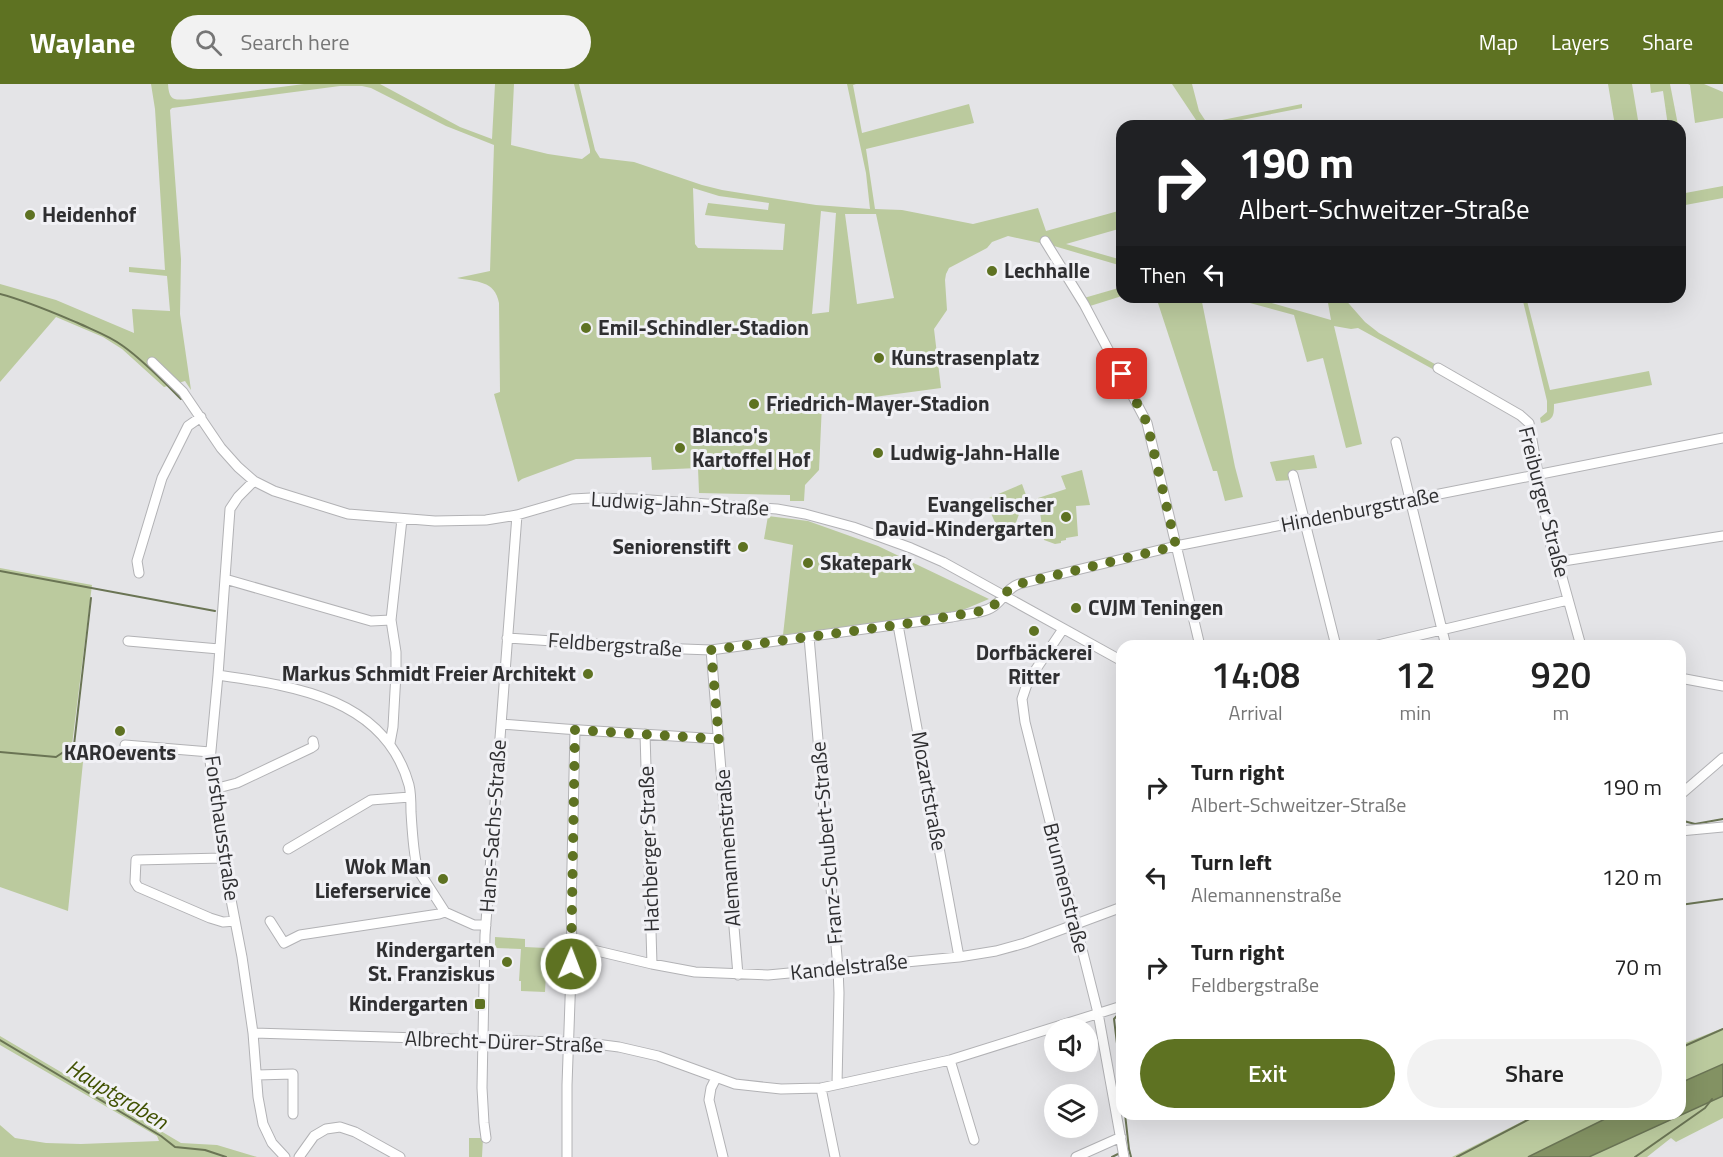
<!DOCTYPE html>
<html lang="en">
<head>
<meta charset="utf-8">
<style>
	:root { --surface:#fff; --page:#f2f2f2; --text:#222; --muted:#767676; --accent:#5e7222 }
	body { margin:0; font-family:"Titillium Web",sans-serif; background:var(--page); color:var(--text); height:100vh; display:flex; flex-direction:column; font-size:22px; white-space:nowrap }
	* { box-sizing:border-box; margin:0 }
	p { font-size:20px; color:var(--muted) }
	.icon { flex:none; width:33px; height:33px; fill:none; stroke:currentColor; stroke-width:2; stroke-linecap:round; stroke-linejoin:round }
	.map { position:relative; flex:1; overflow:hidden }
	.details { position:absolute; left:1116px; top:556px; width:570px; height:480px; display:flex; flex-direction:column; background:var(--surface); border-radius:18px; box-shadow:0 6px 24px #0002 }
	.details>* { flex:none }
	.hud { position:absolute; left:1116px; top:36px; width:570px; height:183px; border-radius:18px; box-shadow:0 6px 24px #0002; background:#202124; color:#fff; overflow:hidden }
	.tools { position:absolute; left:1044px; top:934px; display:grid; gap:12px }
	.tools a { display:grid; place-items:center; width:54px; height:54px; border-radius:50%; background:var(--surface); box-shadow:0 6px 24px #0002; font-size:30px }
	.pin { position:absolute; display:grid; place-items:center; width:51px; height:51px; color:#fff; margin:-26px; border-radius:12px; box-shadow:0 3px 9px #0006 }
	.me { position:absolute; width:66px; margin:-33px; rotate:1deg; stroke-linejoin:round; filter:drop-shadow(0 0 4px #0008) }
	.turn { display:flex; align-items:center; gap:21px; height:126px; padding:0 24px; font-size:27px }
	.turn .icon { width:78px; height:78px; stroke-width:2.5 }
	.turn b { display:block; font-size:42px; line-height:51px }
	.then { display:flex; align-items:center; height:57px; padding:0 24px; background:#0003; gap:12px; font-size:22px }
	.eta { display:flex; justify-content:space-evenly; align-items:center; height:102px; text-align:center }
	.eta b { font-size:36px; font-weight:600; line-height:42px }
	.action { display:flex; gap:12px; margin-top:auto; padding:12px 24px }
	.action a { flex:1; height:69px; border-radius:36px; background:var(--accent); color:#fff; font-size:24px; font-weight:600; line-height:69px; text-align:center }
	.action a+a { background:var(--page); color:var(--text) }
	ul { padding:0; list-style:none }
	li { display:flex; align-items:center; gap:18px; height:90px; padding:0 24px }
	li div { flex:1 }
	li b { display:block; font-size:22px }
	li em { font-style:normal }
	header { display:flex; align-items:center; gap:36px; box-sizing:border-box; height:84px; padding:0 30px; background:var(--accent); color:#fff }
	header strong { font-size:28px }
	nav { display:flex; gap:33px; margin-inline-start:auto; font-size:21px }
	.search { width:420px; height:54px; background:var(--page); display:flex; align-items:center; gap:15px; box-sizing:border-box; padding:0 21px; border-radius:33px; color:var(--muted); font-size:22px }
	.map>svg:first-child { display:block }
	.green { fill:#bbca9e; fill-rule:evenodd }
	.water { fill:#839263; stroke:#6a7454; stroke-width:1.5 }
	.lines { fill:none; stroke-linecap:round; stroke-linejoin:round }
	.stream { stroke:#6a7454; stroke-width:2 }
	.minor-casing { stroke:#b2b2b5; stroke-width:11 }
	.minor { stroke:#fff; stroke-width:9 }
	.route { stroke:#5e7222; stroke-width:10; stroke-dasharray:0 18 }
	.poi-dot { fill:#5e7222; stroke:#f1f1f5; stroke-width:2 }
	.labels { text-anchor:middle; stroke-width:6; stroke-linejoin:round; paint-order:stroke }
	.poi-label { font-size:21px; font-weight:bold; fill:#2f2f31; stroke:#f1f1f5; text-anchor:start }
	.street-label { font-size:21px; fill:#2f2f31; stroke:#f1f1f5 }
	.water-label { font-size:22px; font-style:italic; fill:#405101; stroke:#f1f1f5 }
</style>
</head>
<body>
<header>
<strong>Waylane</strong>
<div class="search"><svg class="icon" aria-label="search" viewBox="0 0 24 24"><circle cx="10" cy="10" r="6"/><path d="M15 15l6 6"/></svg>Search here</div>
<nav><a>Map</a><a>Layers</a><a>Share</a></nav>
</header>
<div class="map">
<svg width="1723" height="1073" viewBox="0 0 1723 1073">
	<rect width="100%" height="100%" fill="#e4e4e7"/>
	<path class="green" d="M151,0H168C169,18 175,16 190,15L304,0H380L460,43L492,55L495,0H514L511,61L548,70L582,75L590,69V66L574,0H579L595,66L600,74L634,78L702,101L722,106L816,121L870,125L866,89L847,0H856L853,1L862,49L969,20L974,39L866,65L875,125L902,126L973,140L1038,124L1046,147L1122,126V144L1066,160L1122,176V182L1054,162L1008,152L992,158L987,164L949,184L946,190L945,196L947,226L934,245L941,304L822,320L819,386L805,401L804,417H790V411L699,409L698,384L652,386L651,373L576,375L522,395L518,398L494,310L500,308L499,219C495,196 476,198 457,194L490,187L494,61L446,42L371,4L362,2H340L172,24L170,26L181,175L180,230L191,306L185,297L164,303L122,265L103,253L56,233L0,298V200L56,216L134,249L132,225L170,227L167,192L129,188V183L165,186L155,25ZM693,104L719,112L769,119L768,126L708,119L705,131L785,140L783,166L698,164L695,160ZM821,127L836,129L829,228L812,230ZM845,130H876L894,214L857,220Z
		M1172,0H1192L1199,27L1207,39L1302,20V24L1211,42H1200Z
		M1608,0H1632L1639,42H1615Z
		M1650,0H1670L1678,41L1668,42L1663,7L1651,9Z
		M1688,0H1704L1723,8V34L1695,39L1690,1Z
		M1723,102V114L1680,122V110Z
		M1122,203V212L1090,222L1084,214Z
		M1156,213H1201L1235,383L1243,413L1225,417L1217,387H1213Z
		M1228,213H1251L1331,236L1327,213H1343L1365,238L1379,249L1451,289L1449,294L1358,244L1351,245L1334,242L1362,360L1346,364L1323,274L1307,278L1294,231Z
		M1522,213H1526L1550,306L1649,287L1652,301L1554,320C1554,331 1554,336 1541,339L1540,334L1547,328V317Z
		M1314,371L1317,384L1291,387L1292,396L1276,397L1270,378Z
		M1082,386L1090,421L1076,422L1078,452L1066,454V456L1061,457V459L1055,460L1044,456L1038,414L1066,405L1061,392Z
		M1022,400L1026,411L1014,444L1000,450L990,427L982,430L977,419Z
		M768,432L808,437L878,462L989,515L958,528L783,551L793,461L764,455Z
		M0,484L92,501L72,661L73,679L83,678L68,827L0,803Z
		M495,853L525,855V863L566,865L565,891L546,889L545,908L521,907V897H519L521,865L495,864Z
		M1723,944V980L1680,999V961Z
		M0,952L181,1059L217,1061L257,1073H0V1041L15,1054L46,1059L81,1060L159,1057L157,1052L0,961Z
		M1723,1012V1034L1676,1058L1671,1054L1647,1073H1589Z
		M1535,1031H1613L1528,1073H1452Z
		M469,1054H483L482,1073H469Z"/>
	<path class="water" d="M1723,980V1012L1589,1073H1528L1613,1031L1680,1030V999Z"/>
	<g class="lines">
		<path class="stream" d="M0,210C27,217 52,228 78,239C93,246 110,252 123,262C144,277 163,297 181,315
			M0,487L215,527
			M0,668L56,673L74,661L91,514
			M1680,736L1695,740L1723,735
			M1680,821L1723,815
			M1122,926L1114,935L1122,1001
			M0,956L161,1052L175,1063L205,1066L226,1073
			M1680,964L1723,945
			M1125,1030L1129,1065L1126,1067
			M1129,1065L1131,1073
			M1112,1073L1120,1069
			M1457,1073L1539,1030
			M1635,1073L1705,1024L1712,1015"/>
		<defs>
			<path id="minor" d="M1045,157L1084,220L1147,339L1200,562
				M152,278L183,308L221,364L238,383L254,397L274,407L348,430L435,437L486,436L517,431L572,415L591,414L636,415L777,425L805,430L853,443L911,464L943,478L1122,577
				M1438,284L1520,331L1529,339L1551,462L1560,486L1581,562
				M1396,358L1446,562
				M1293,391L1336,562
				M254,397L238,413L230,425L218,591L210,677L223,774L242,873L253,949L258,1013L263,1040L272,1059L285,1073
				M1557,478L1723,452
				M139,489L137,477L162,394L188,342L201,333
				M225,495L371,537L391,536
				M898,541L959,873
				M1063,545L1028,597L1022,615L1025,638L1098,929L1124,1073
				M809,553L838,884L839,909L837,1000
				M507,554L657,564L711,566L952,533C965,530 983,530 994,522C1004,515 1007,504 1019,500L1176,462L1723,354
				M128,557L219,565
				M1374,562L1568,516
				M711,566L738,891
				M218,591C294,602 385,614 409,701C411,709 411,719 411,728C412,745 413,762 416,778L420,789L445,828L474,841H486
				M1680,594L1723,602
				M501,640L565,645L719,655
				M645,650L652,880
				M390,659L393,643L396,589V568L391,536L402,435
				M125,661L210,668
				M214,705L237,699L311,664L314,662L313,657
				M1680,711L1723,674
				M1680,747L1723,743
				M288,765L371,716L410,713
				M223,774L136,776L135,798L138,803L210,834L223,838L235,837
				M270,837L284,859L300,851L439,830L445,828
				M572,861L652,880L695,888L768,891L959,873L996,867L1025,859L1122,823
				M253,949L588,959L619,963L658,972L735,1000L781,1005L821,1004L950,976L1122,922
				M950,976L974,1056
				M257,991L293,990V1030
				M716,994L711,1004L709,1016L723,1073
				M821,1004L835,1073
				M486,1054L484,1039L482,1004L485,851L517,431
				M299,1073L314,1052L326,1045L340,1043L355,1048L400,1073
				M567,1073V1001L572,861L571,827L575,646
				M1076,1073L1121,1053"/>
		</defs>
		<use href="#minor" class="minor-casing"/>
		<use href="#minor" class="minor"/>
	</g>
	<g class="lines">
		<path class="route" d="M571,880L575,646L719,655L711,566L898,541L987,526C1000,519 1005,505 1019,500L1176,462L1147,339L1122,290"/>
	</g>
	<g class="poi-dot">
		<circle cx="30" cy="131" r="6"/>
		<circle cx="992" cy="187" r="6"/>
		<circle cx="586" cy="244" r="6"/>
		<circle cx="879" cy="274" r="6"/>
		<circle cx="754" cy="320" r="6"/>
		<circle cx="680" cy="364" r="6"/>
		<circle cx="878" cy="369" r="6"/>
		<circle cx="1066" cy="433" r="6"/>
		<circle cx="743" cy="463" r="6"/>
		<circle cx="808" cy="479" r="6"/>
		<circle cx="1076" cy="524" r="6"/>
		<circle cx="1034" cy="547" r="6"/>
		<circle cx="588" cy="590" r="6"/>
		<circle cx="120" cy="647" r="6"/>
		<circle cx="443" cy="795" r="6"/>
		<circle cx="507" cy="878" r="6"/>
		<rect x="474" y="914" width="12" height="12" rx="3"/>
	</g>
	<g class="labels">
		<g class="poi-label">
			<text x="42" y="138">Heidenhof</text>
			<text x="1004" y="194">Lechhalle</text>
			<text x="598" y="251">Emil-Schindler-Stadion</text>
			<text x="891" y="281">Kunstrasenplatz</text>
			<text x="766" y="327">Friedrich-Mayer-Stadion</text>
			<text x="692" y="359">Blanco's<tspan x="692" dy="24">Kartoffel Hof</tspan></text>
			<text x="890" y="376">Ludwig-Jahn-Halle</text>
			<text x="1054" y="428" text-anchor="end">Evangelischer<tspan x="1054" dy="24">David-Kindergarten</tspan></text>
			<text x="731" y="470" text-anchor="end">Seniorenstift</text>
			<text x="820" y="486">Skatepark</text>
			<text x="1088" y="531">CVJM Teningen</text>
			<text x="1034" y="576" text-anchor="middle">Dorfbäckerei<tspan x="1034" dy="24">Ritter</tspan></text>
			<text x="576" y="597" text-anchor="end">Markus Schmidt Freier Architekt</text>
			<text x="120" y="676" text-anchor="middle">KAROevents</text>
			<text x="431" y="790" text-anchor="end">Wok Man<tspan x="431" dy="24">Lieferservice</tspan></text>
			<text x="495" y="873" text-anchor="end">Kindergarten<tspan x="495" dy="24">St. Franziskus</tspan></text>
			<text x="468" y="927" text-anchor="end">Kindergarten</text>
		</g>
		<g class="street-label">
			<text transform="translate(1544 418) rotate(76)" y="7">Freiburger Straße</text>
			<text transform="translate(680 420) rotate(3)" y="7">Ludwig-Jahn-Straße</text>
			<text transform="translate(1360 426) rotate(-11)" y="7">Hindenburgstraße</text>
			<text transform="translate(615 561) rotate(4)" y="7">Feldbergstraße</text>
			<text transform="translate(929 707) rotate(80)" y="7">Mozartstraße</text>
			<text transform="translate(493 742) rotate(-86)" y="7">Hans-Sachs-Straße</text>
			<text transform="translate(222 744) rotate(82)" y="7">Forsthausstraße</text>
			<text transform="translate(827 759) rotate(-95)" y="7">Franz-Schubert-Straße</text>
			<text transform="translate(728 764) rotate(-94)" y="7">Alemannenstraße</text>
			<text transform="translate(649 765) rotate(-92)" y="7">Hachberger Straße</text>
			<text transform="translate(1066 804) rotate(76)" y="7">Brunnenstraße</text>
			<text transform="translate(849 883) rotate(-6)" y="7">Kandelstraße</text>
			<text transform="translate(504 958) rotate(2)" y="7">Albrecht-Dürer-Straße</text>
		</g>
		<g class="water-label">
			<text transform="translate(117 1010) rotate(31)" y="8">Hauptgraben</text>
		</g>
	</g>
</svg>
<div class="tools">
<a><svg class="icon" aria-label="sound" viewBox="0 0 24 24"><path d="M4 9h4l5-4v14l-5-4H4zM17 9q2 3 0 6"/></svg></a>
<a><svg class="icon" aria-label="layers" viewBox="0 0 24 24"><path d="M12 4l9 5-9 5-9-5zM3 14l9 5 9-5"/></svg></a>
</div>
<div class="pin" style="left:1122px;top:290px;background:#d93025"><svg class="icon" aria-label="arrive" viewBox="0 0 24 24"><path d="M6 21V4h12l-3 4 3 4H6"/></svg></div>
<svg class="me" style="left:571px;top:880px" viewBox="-20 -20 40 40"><circle r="17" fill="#5e7222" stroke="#fff" stroke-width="3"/><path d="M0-11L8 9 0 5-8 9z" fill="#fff"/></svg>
<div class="hud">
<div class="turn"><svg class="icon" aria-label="right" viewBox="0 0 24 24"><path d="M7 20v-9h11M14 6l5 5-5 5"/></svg><div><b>190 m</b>Albert-Schweitzer-Straße</div></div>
<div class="then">Then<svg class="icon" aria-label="left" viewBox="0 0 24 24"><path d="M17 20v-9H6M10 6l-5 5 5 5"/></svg></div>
</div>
<section class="details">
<div class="eta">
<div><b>14:08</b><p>Arrival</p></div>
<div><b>12</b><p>min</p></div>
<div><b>920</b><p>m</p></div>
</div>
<ul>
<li><svg class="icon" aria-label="right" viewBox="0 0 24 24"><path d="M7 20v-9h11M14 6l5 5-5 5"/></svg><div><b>Turn right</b><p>Albert-Schweitzer-Straße</p></div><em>190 m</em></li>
<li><svg class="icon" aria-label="left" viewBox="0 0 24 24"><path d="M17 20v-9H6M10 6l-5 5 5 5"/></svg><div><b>Turn left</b><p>Alemannenstraße</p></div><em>120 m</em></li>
<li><svg class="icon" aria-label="right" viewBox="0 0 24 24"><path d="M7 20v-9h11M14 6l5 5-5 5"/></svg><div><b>Turn right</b><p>Feldbergstraße</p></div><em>70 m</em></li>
</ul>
<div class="action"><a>Exit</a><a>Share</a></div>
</section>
</div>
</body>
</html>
